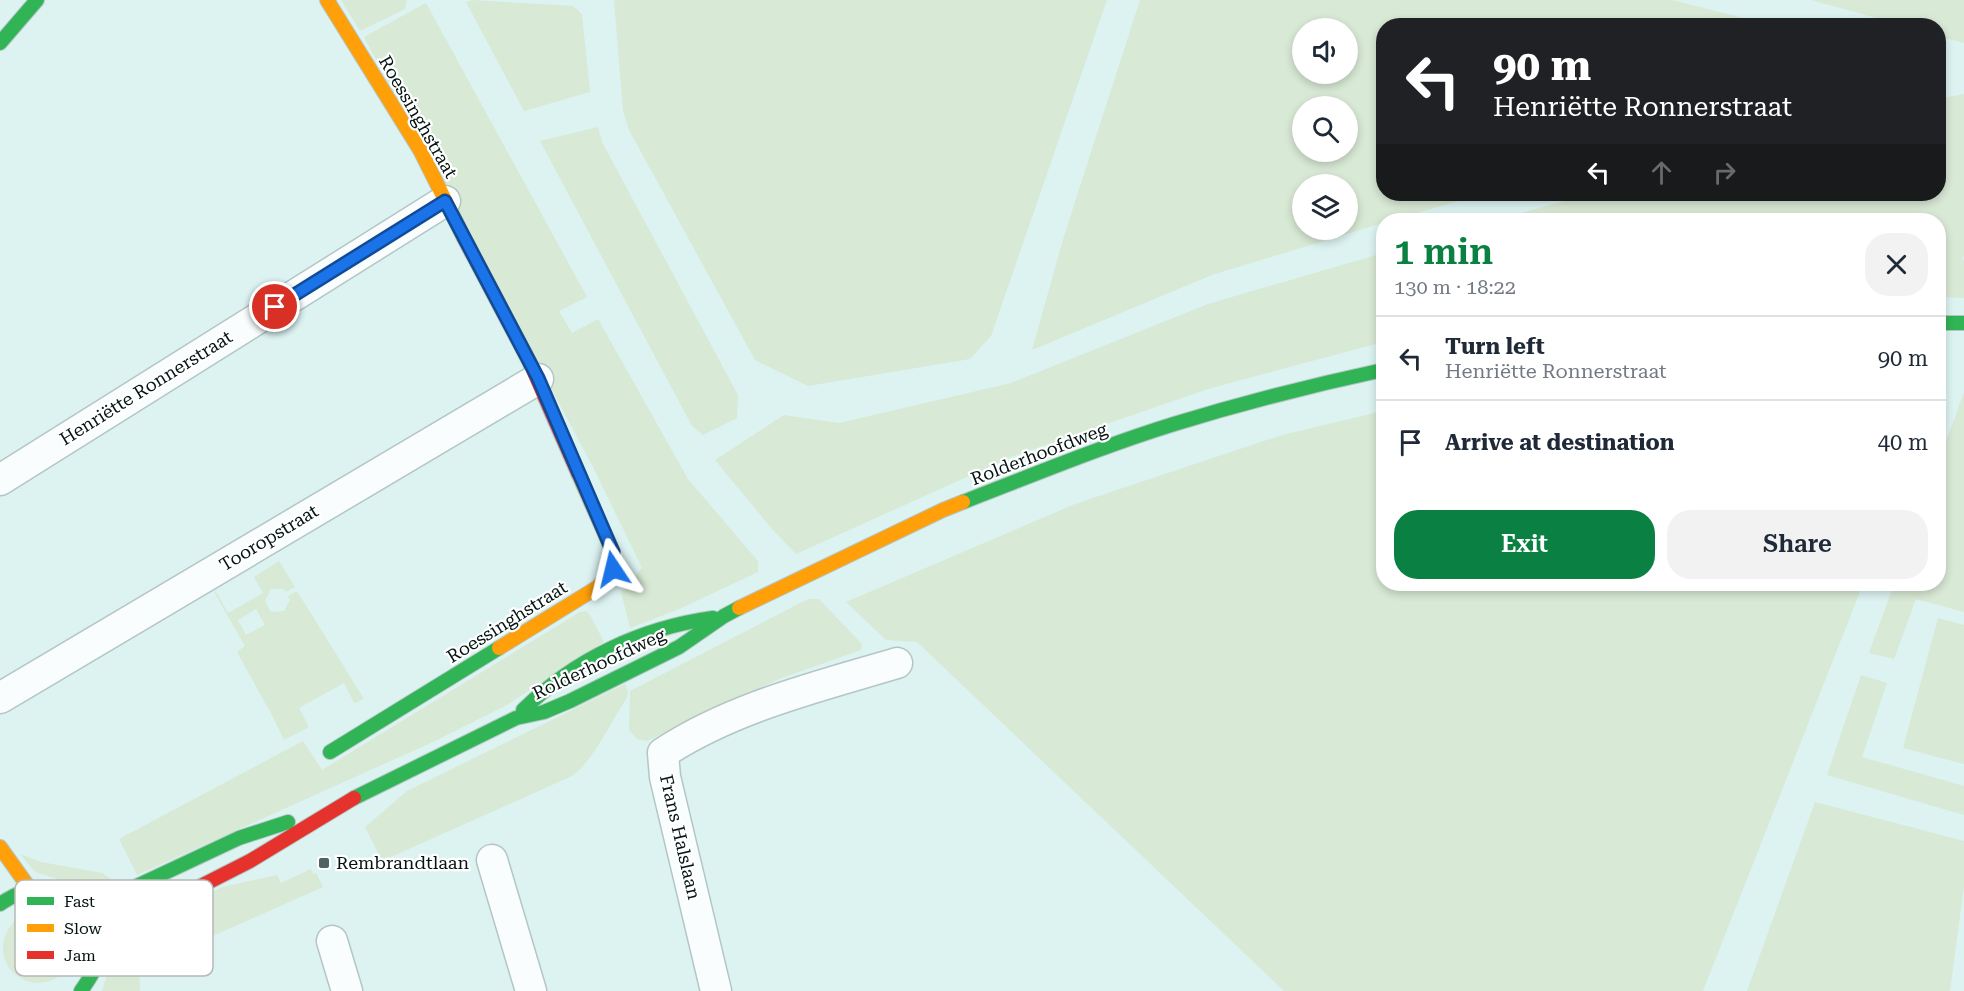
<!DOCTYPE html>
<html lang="en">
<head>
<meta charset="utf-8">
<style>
	:root { --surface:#fff; --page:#f2f2f3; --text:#1f2937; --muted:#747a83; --line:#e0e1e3; --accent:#0b8043 }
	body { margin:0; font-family:"Roboto Serif",serif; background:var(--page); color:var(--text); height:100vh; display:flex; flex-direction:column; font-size:22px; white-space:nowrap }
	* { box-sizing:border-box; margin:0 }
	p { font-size:20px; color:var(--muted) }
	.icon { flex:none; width:33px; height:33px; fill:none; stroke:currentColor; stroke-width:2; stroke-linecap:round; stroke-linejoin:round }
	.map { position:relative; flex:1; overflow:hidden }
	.details { position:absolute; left:1376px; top:213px; width:570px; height:378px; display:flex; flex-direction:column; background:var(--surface); border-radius:24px; box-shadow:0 3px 9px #0003 }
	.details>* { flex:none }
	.hud { position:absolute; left:1376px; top:18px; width:570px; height:183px; border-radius:24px; box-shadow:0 3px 9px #0003; background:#202124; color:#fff; overflow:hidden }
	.controls { position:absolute; left:1292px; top:18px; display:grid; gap:12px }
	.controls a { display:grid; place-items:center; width:66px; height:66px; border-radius:50%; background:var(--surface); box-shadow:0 3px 9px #0003; font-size:30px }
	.pin { position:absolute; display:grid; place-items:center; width:51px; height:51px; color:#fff; margin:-26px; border:3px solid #fff; border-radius:50%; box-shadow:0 2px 6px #0007 }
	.me { position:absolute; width:66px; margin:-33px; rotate:350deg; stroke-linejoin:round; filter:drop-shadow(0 0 4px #0008) }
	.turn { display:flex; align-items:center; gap:21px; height:126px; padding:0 18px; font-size:27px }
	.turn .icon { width:78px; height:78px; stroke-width:2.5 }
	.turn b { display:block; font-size:42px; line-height:51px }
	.lanes { display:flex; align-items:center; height:57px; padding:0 18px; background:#0003; justify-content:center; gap:30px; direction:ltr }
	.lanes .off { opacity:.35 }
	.round { display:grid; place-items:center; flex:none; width:63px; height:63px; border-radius:24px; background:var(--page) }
	.headline { display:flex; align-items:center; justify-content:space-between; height:102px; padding:0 18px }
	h1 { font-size:36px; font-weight:600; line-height:45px; color:var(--accent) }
	.action { display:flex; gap:12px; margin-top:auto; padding:12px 18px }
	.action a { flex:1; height:69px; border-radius:24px; background:var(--accent); color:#fff; font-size:24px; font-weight:600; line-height:69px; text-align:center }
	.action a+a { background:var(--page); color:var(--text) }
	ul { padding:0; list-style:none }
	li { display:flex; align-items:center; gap:18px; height:84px; padding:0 18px; border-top:2px solid var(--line) }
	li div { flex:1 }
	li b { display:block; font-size:22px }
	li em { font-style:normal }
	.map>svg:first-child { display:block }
	.green { fill:#d8e9d5; fill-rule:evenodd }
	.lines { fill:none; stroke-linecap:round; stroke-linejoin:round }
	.street-casing { stroke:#b3c6c5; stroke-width:33 }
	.fast-casing { stroke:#b3c6c5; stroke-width:16 }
	.slow-casing { stroke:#b3c6c5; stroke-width:16 }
	.jam-casing { stroke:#b3c6c5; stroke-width:16 }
	.street { stroke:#fafdfd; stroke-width:30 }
	.fast { stroke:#30b455; stroke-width:14 }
	.slow { stroke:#ff9f0a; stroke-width:14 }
	.jam { stroke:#e5322d; stroke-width:14 }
	.route-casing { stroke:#114b97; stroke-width:15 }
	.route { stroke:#1a73e8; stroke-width:10 }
	.poi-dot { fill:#506261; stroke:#fff; stroke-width:2 }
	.labels { text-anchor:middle; stroke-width:4.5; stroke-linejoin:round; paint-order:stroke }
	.street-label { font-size:18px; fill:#041413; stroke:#fff }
	.poi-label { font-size:18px; fill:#041413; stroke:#fff; text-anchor:start }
	.key { fill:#fff; stroke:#b4b8b8; stroke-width:1.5 }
	.key-label { font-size:16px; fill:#041413 }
</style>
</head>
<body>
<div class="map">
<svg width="1964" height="991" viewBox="0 0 1964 991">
	<rect width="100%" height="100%" fill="#dcf3f2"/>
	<path class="green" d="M341,0H407L405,9L360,31Z
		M472,0L573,6L582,14L590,92L524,111L466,2Z
		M614,0H1107L991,336L970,359L808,386L755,360L629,130L623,111Z
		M1140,0H1672L1771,25L1383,26V194H1483L1393,220H1383V223L1212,275L1032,350L1064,236ZM1302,28H1347V74H1302ZM1347,106V152H1302V106ZM1302,184H1347V230H1302Z
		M1811,0H1964V43L1938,36V26L1902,25Z
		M426,3L587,297L559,311L572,333L598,319L688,479L758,561V572L677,610L630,628L621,592L642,568L593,467L364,37Z
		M1964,94V256L1962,260H1964V298L1938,297V220H1497L1589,194H1938V99Z
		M598,127L602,142L738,395L737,418L703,435L692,426L540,141Z
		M1383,253V342L1208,389L1011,457L796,554L772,529L715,460L784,415L839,423L1011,383L1208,304Z
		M1964,392V612L1916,599L1894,659L1869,653L1894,584H1938V463Z
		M1383,411V584H1863L1703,991H1284L917,642L886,640L846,602L1075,504L1282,435Z
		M279,561L295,587L286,592L283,589H271L265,601L271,612L284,611L290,600L288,596L297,591L364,699L354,703L344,683L299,708L309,727L284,740L273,717L237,652L245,646L213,590L218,595L228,613L263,593L254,577ZM256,609L265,625L246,635L238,620Z
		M808,599H819L862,644L861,650L779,679L647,741L637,739L629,730L630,691Z
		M586,611L590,615L604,642L507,705L435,741L137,875L119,839L303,741L322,770L580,612Z
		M1938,618L1964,625V764L1903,748Z
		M1861,675L1887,683L1862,757L1964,786V815L1827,775Z
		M625,684L628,692L627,698C610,722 596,758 572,776L382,861L365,827L407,791Z
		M1815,802L1964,841V886L1950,991H1747Z
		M20,854L41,862L102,873L111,879L87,887L75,885L35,872Z
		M311,869L313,874L316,873L323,887L177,952L174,944L171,945L158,919L222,887L277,875L281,883Z
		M3 948a35 35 0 1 1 70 0a35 35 0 1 1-70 0Z
		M134,931L139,946L140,991H102L114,950Z"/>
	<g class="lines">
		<defs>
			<path id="street" d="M0,480L445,201
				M0,698L538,379
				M492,860L531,991
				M332,941L347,991
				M716,991L665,777L663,753C733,707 817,687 897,663"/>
			<path id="fast" d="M0,43L37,0
				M1938,323H1964
				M963,502C1033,475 1103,446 1174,424C1243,403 1313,385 1383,370
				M523,710C575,659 641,628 713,618
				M330,752L499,648
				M354,798L516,718L544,712L570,701L679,647L724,616L739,608
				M0,904C11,897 21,891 34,890C73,886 107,925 97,963C94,973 87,982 81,991
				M81,906L124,892L239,838L288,822"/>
			<path id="slow" d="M327,0L420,150L464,238
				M739,608L943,510L963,502
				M499,648L598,587L610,572L613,552L578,473
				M0,847L30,889"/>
			<path id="jam" d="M464,238L529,361L578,473
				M98,943L136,919L250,861L354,798"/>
		</defs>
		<use href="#street" class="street-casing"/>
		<use href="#fast" class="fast-casing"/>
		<use href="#slow" class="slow-casing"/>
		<use href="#jam" class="jam-casing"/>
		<use href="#street" class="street"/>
		<use href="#fast" class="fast"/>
		<use href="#slow" class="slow"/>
		<use href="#jam" class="jam"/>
	</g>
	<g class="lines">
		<defs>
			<path id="route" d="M275,307L445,201L538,378L613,552V569"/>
		</defs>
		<use href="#route" class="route-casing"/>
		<use href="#route" class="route"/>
	</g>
	<rect class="poi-dot" x="318" y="857" width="12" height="12" rx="3"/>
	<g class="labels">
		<g class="street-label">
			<text transform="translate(418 117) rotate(60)" y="6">Roessinghstraat</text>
			<text transform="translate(146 388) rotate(-32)" y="6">Henriëtte Ronnerstraat</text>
			<text transform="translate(1039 454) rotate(-21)" y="6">Rolderhoofdweg</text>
			<text transform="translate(269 538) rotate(-31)" y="6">Tooropstraat</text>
			<text transform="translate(507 622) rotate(-32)" y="6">Roessinghstraat</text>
			<text transform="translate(599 664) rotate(-25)" y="6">Rolderhoofdweg</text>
			<text transform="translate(680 837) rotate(77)" y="6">Frans Halslaan</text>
		</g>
		<g class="poi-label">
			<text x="336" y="869">Rembrandtlaan</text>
		</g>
	</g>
	<rect x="15" y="880" width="198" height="96" rx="9" class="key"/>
	<rect x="27" y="897" width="27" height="8" fill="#30b455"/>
	<rect x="27" y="924" width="27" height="8" fill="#ff9f0a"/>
	<rect x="27" y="951" width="27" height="8" fill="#e5322d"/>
	<g class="key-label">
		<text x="64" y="907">Fast</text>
		<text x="64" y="934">Slow</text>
		<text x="64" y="961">Jam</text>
	</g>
</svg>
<div class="controls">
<a><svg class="icon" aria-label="sound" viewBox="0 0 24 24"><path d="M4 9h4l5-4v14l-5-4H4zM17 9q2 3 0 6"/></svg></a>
<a><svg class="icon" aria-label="search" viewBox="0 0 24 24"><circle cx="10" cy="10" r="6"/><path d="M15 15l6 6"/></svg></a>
<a><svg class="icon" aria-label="layers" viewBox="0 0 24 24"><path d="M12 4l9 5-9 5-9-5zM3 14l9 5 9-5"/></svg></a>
</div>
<div class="pin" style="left:275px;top:307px;background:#d93025"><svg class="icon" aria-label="arrive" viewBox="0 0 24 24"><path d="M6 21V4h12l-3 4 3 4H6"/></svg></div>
<svg class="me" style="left:613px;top:569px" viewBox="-20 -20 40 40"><path d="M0-17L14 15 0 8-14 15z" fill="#1a73e8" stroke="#fff" stroke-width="4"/></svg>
<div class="hud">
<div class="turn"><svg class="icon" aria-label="left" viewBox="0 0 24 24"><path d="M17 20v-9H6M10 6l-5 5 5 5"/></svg><div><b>90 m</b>Henriëtte Ronnerstraat</div></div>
<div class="lanes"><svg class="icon" aria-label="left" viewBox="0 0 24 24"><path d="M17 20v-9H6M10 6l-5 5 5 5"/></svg><svg class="icon off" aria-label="ahead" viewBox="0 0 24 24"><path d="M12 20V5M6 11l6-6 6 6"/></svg><svg class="icon off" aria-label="right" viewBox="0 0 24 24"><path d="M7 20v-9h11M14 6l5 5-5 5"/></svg></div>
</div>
<section class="details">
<div class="headline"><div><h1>1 min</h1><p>130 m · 18:22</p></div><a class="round"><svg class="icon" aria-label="close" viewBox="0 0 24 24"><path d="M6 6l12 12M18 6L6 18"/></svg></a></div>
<ul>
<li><svg class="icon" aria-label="left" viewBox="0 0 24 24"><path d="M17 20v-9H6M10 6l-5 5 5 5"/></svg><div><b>Turn left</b><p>Henriëtte Ronnerstraat</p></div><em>90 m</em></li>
<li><svg class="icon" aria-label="arrive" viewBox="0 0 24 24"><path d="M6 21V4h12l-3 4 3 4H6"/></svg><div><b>Arrive at destination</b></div><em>40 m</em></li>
</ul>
<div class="action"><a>Exit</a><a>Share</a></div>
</section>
</div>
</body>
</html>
